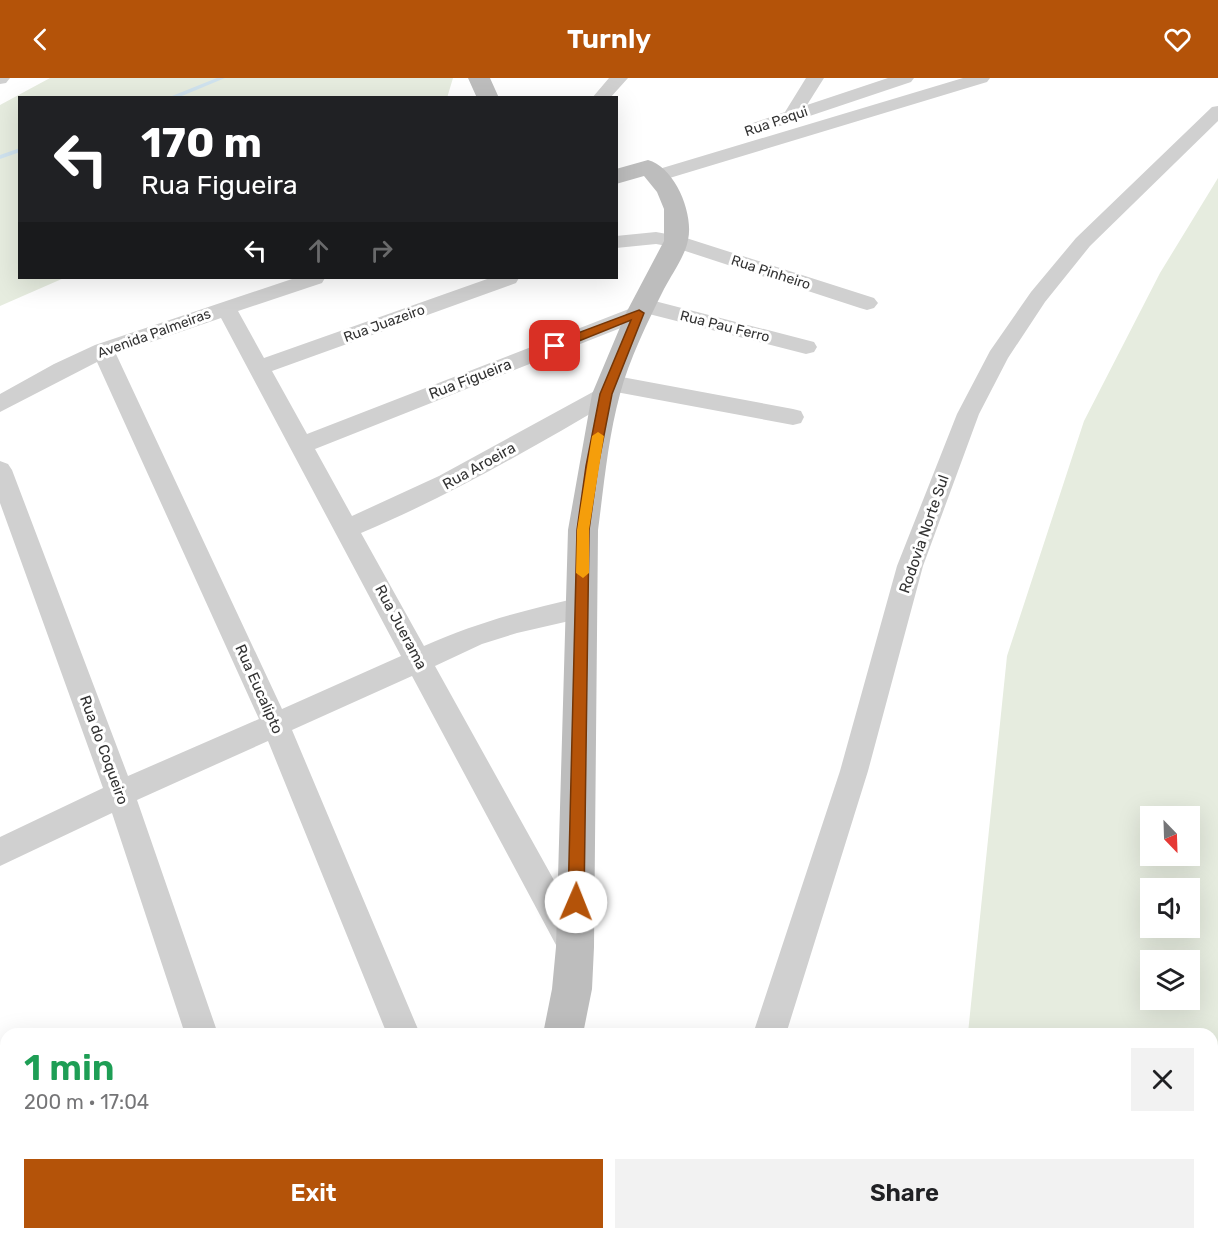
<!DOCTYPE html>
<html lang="en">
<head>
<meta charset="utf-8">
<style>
	:root { --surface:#fff; --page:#f2f2f2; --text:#202124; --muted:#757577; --accent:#b45309 }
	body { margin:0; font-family:Rubik,sans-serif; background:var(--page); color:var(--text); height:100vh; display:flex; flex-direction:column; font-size:22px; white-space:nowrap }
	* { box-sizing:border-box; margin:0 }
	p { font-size:20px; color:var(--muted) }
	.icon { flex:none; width:33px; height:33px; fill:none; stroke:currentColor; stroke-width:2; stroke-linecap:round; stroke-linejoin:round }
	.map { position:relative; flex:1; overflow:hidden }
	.details { position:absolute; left:0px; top:950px; width:1218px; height:212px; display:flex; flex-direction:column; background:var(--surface); border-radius:18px 18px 0 0; box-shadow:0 6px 24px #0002 }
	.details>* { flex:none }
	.hud { position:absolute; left:18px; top:18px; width:600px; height:183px; border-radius:0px; box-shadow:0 6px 24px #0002; background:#202124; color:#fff; overflow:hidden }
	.needle { width:39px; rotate:157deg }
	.fabs { position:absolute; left:1140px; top:728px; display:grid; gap:12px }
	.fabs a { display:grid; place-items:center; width:60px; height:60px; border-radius:0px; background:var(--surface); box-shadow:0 6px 24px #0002; font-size:30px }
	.pin { position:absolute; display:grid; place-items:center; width:51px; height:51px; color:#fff; margin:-26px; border-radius:12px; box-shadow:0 3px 9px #0006 }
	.me { position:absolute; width:66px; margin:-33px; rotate:1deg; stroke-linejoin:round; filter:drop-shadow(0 0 4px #0008) }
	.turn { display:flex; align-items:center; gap:21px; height:126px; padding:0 24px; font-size:27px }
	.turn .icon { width:78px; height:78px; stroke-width:2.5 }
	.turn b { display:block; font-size:42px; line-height:51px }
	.lanes { display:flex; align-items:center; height:57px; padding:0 24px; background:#0003; justify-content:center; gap:30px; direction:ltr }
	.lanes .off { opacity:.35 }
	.round { display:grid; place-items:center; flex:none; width:63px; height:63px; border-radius:0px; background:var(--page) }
	.head { display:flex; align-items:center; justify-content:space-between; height:102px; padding:0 24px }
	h1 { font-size:36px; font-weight:600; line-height:45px; color:#1e9e55 }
	.action { display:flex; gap:12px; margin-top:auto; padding:12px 24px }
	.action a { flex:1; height:69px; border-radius:0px; background:var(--accent); color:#fff; font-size:24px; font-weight:600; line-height:69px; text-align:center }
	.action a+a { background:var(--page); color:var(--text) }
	header { display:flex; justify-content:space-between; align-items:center; height:78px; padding:0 24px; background:var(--accent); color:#fff; font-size:27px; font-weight:600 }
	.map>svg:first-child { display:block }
	.green { fill:#e6ecdf; fill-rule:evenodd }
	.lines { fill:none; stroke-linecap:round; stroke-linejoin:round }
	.stream { fill:#cfe2ee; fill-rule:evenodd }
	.street { fill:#d0d0d0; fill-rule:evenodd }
	.secondary { fill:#bdbdbd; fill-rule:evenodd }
	.route { fill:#b45309; stroke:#753606; stroke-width:1.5 }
	.slow { fill:#f59e0b }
	.labels { text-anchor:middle; stroke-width:6; stroke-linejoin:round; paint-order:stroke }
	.far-street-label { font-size:14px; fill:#333; stroke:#fff }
	.street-label { font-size:15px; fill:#333; stroke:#fff }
</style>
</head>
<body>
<header><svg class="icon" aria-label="back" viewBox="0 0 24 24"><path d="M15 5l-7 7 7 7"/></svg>Turnly<svg class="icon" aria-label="heart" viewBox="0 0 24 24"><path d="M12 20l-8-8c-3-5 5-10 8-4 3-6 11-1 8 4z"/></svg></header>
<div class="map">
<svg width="1218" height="1160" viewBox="0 0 1218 1160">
	<rect width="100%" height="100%" fill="#fff"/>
	<path class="green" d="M50,0H453L447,20H20V200H64L0,228V27Z
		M1218,100V1160H947L948,1155H1212V956L968,955L1007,578L1084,343L1160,195ZM1150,738H1190V777H1150ZM1150,810H1190V849H1150ZM1150,882H1190V921H1150Z"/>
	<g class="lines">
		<path class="stream" d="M217,0H225L177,20H167Z
			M20,70V74L0,81V77Z"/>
		<path class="street" d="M0,0H10L6,5L0,6Z
			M609,0H628L610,20H592Z
			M806,0H824L807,27L888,0H914L911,4L762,54H750L747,50L750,46L785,34Z
			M963,0H990L987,4L663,102H649L647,98L649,94Z
			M1218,28V43L1090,168L1045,224L1008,280L979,336L923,488L868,693L786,956H753L840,693L897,488L957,336L990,273L1031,214L1076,160L1212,29Z
			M656,154L683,159L874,220L878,225L874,230L867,232L860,230L673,169L656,166L616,170V158Z
			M295,200H325L322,205L238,233L264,280L490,200H519L516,205L272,293L307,356L634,229L632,227L636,222L643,220L814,264L817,269L814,274L806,276L649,236L646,240L315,371L352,438L439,398L602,309L600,305L603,300L611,297L793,331L801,333L804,339L801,345L793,347L616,314L617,316L614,322C532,370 449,418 361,455L424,568C478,544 525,532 582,519L591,522L595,530L591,538L517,555L482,566L435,588L585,858L590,869L585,880L574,885L563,880L412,598L292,652L420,956H387L268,663L137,722L218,956H185L112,735L0,788V759L103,710L0,425V383L8,386L12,392L128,698L259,641L97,284L0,334V316L54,286L95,267ZM221,240L401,578L282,631L116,276Z
			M0,971L6,974V1033L0,1031Z
			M17,1155H53L54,1160H18Z
			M252,1155H288L290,1160H254Z
			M664,1155H700L698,1160H662Z"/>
		<path class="secondary" d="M468,0H490L499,20H477Z
			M648,82C675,89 694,136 688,162C685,178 672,196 664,211C648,243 629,282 620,316C608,360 604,407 598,452L594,869L592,911L583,956H543L552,911L556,869L568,452L592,316L626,235L664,163V131L657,114L644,98L616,106V91Z
			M447,1155H492L490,1160H445Z"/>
	</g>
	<path class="route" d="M639,232L644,235L612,316L598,388L589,452L584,824L581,829L576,832L570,829L568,824L577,452L586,388L600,316L631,242L559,271L555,272L549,268L551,265Z"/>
	<path class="slow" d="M598,354L604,358L589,452V495L583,500L576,495L577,452L592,358Z"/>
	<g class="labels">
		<g class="far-street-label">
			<text transform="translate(776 43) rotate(-19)" y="5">Rua Pequi</text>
			<text transform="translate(771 194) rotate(18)" y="5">Rua Pinheiro</text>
			<text transform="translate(384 245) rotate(-20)" y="5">Rua Juazeiro</text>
			<text transform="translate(725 248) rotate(14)" y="5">Rua Pau Ferro</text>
			<text transform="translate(154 255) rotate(-20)" y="5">Avenida Palmeiras</text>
		</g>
		<g class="street-label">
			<text transform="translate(470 301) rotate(-21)" y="5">Rua Figueira</text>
			<text transform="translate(479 388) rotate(-29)" y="5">Rua Aroeira</text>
			<text transform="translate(924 456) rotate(-71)" y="5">Rodovia Norte Sul</text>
			<text transform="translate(401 549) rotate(62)" y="5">Rua Juerama</text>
			<text transform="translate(259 611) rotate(66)" y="5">Rua Eucalipto</text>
			<text transform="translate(104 672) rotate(70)" y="5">Rua do Coqueiro</text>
		</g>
	</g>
</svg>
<div class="fabs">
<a><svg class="needle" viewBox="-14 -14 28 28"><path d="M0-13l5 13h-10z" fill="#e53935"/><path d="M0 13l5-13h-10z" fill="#757577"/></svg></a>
<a><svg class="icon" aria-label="sound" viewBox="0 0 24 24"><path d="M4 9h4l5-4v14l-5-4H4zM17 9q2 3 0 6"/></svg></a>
<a><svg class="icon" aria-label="layers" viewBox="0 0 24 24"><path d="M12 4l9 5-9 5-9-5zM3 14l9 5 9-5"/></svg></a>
</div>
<div class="pin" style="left:555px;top:268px;background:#d93025"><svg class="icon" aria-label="arrive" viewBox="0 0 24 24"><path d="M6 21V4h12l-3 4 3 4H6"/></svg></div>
<svg class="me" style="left:576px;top:824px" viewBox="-20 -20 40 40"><circle r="19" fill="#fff"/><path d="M0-13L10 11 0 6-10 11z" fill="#b45309"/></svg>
<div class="hud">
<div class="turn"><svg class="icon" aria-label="left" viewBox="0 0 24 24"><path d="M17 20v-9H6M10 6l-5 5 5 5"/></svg><div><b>170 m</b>Rua Figueira</div></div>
<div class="lanes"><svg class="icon" aria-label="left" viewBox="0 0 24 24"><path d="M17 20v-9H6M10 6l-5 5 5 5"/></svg><svg class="icon off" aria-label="ahead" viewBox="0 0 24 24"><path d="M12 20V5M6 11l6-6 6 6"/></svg><svg class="icon off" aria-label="right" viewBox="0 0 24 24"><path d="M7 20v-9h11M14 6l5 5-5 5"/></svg></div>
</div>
<section class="details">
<div class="head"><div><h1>1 min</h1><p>200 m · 17:04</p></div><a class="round"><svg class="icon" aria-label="close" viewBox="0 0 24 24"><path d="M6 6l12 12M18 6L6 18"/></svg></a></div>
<div class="action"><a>Exit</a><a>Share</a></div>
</section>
</div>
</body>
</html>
